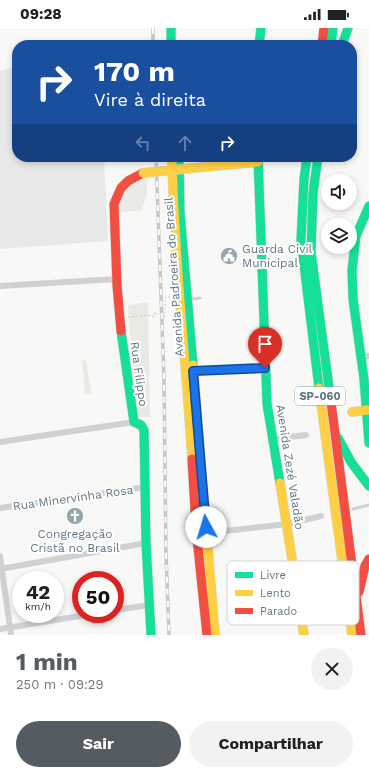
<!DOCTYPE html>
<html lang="pt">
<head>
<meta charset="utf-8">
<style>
	:root { --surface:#fff; --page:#f2f2f2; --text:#202124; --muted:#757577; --accent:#555c61 }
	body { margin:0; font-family:"Work Sans",sans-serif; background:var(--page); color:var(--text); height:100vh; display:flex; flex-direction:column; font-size:15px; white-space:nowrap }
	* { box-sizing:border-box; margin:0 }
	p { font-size:13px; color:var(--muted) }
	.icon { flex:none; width:22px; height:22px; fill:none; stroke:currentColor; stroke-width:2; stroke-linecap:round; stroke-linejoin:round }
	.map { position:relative; height:607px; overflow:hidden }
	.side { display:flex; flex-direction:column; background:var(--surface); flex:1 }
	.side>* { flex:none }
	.banner { position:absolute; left:12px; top:12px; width:345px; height:122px; border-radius:16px; box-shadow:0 2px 6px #0003; background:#1a4fa0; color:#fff; overflow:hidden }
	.controls { position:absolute; left:321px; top:146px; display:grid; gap:8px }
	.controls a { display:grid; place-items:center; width:36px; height:36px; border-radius:50%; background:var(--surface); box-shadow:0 2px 6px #0003; font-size:20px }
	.speed { position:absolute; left:12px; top:543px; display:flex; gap:8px; font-size:20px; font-weight:700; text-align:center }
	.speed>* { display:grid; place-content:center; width:52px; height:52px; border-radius:50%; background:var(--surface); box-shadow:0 2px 6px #0003; line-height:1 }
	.speed small { font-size:10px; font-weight:400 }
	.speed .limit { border:6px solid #d22; background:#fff; color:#111 }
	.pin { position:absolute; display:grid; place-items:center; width:34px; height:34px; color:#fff; margin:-41px -17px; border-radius:50% 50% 50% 0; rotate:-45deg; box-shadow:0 0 4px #0007 }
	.pin .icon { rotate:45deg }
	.me { position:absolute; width:44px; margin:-22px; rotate:354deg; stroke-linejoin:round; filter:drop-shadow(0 0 3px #0008) }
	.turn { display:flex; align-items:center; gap:14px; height:84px; padding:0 16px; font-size:18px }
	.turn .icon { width:52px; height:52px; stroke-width:2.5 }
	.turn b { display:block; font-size:28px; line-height:34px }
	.lanes { display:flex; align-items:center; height:38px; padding:0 16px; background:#0003; justify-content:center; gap:20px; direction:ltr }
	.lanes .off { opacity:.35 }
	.round { display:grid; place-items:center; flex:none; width:42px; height:42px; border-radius:21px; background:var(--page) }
	.summary { display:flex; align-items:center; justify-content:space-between; height:68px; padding:0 16px }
	h1 { font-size:24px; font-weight:700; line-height:30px; color:var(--accent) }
	.button { display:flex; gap:8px; margin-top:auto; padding:8px 16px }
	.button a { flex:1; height:46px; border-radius:24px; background:var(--accent); color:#fff; font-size:16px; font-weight:700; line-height:46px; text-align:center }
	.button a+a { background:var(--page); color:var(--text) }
	.status { display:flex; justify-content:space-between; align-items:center; height:28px; padding:0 20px; background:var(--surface); direction:ltr }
	.status svg { height:11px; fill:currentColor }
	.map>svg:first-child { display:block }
	.built { fill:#e7e9e9 }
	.green { fill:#e8ebe5 }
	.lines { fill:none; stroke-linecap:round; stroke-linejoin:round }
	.fast-casing { stroke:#d4d6d6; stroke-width:10 }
	.slow-casing { stroke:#d4d6d6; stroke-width:10 }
	.jam-casing { stroke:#d4d6d6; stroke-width:10 }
	.path { stroke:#cdcecf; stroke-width:1; stroke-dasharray:2 2; stroke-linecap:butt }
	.lane { stroke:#d0d1d2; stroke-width:3 }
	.street { stroke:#d0d1d2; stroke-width:6 }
	.fast { stroke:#16e098; stroke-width:9 }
	.slow { stroke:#ffcf43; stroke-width:9 }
	.jam { stroke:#f24e42; stroke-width:9 }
	.rail-casing { stroke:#c5c7c8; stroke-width:3.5 }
	.rail { stroke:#fff; stroke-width:2; stroke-dasharray:6; stroke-linecap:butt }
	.slow-bridge-casing { stroke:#d4d6d6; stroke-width:10; stroke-linecap:butt }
	.path-bridge { stroke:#cdcecf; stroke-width:1; stroke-dasharray:2 2; stroke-linecap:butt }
	.slow-bridge { stroke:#ffcf43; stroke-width:9 }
	.route-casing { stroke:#114b97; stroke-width:10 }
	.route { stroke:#1a73e8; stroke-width:7 }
	.labels { text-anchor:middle; stroke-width:4; stroke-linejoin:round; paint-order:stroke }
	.shield { fill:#fff; stroke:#909fa8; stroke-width:1 }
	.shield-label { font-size:11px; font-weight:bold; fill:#617683 }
	.poi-label { font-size:12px; fill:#617683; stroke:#fff; text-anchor:start }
	.street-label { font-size:12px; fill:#617683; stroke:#fff }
	.key { fill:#fff; stroke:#d0d6da; stroke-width:1 }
	.key-label { font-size:11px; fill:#617683 }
</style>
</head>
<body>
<div class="status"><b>09:28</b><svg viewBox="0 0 49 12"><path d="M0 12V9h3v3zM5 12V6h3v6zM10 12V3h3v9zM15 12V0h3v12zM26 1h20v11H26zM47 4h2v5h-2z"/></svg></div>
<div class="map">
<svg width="369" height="607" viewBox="0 0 369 607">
	<rect width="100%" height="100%" fill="#f8f8f7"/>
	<path class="built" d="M17,38V129H104L108,213L0,221V43Z"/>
	<path class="green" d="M147,150V166L142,182L117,185C119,158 121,155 147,150Z
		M148,274L150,389H136L128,277Z
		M86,332L91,365H85L82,333Z"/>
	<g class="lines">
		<defs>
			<path id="fast" d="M171,0V17
				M259,17L261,0
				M331,17L333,0
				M342,17L348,0
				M179,129L180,185L193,337
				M258,129L267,376L280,455
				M307,129L304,151L301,212L319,360
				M318,129L313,165L311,224L331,374
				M369,178L356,208L352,242L353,271L364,351L369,415
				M121,303L134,394L141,397L144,402L146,515L151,607
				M338,410L351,434L369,458"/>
			<path id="slow" d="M172,129C174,230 186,330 192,431
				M194,140L258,134
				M193,337L215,607
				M319,360L352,607
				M352,384L367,382
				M280,455L304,607"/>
			<path id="jam" d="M322,17L324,0
				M121,303L117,257L114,176L121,160L128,153L143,145
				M331,374L361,607
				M192,431L196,500L207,607
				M359,564L365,538L369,531"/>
		</defs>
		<use href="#fast" class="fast-casing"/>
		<use href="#slow" class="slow-casing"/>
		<use href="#jam" class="jam-casing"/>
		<path class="path" d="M163,286V289H165V269H172
			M128,289L152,287L153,290H154V284H155V286"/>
		<path class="lane" d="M187,272L200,270
			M353,481L369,477"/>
		<path class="street" d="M0,258L117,251
			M361,330L369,328
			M193,343L265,339
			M272,411L306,407
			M0,414L134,394
			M0,480L146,459
			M207,505L287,496L321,488
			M0,528L11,607
			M0,541L146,515
			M115,582L150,577
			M0,601L92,586"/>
		<use href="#fast" class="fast"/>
		<use href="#slow" class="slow"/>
		<use href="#jam" class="jam"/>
		<defs>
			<path id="rail" d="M153,0V17
				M156,129L164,350L166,526L169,607"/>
		</defs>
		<use href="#rail" class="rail-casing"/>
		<use href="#rail" class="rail"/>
		<defs>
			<path id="slow-bridge" d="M143,145L194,140"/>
		</defs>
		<use href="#slow-bridge" class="slow-bridge-casing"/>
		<path class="path-bridge" d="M155,286H163"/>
		<use href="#slow-bridge" class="slow-bridge"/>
	</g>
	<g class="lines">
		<defs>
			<path id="route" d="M206,499L193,343L265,340"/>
		</defs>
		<use href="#route" class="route-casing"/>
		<use href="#route" class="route"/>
	</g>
	<defs>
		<symbol id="civic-disc" viewBox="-11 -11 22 22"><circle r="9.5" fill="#96a4ac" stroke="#fff"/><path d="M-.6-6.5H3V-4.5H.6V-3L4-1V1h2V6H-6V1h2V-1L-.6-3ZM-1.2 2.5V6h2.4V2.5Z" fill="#fff"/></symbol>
		<symbol id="church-disc" viewBox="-11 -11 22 22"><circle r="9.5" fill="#96a4ac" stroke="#fff"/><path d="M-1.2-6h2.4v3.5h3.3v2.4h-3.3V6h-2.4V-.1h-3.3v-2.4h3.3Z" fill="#fff"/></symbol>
	</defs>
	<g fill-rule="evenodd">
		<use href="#civic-disc" x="219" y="218" width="20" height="20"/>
		<use href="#church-disc" x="65" y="478" width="20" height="20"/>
	</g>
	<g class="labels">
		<rect class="shield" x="295" y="359" width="50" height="18" rx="3"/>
		<g class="shield-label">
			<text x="320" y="372">SP-060</text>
		</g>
		<g class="poi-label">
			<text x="242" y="225">Guarda Civil<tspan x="242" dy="14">Municipal</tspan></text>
			<text x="75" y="510" text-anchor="middle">Congregação<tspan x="75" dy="14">Cristã no Brasil</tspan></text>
		</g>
		<g class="street-label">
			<text transform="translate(174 249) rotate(-94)" y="4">Avenida Padroeira do Brasil</text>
			<text transform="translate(139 346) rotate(82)" y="4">Rua Filippo</text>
			<text transform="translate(290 439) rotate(81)" y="4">Avenida Zezé Valadão</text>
			<text transform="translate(73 470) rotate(-8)" y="4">Rua Minervinha Rosa</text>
		</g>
	</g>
	<rect x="227" y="533" width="132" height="64" rx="6" class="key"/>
	<rect x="235" y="544" width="18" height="6" fill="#16e098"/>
	<rect x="235" y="562" width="18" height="6" fill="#ffcf43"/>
	<rect x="235" y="580" width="18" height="6" fill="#f24e42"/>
	<g class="key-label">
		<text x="260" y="551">Livre</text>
		<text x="260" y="569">Lento</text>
		<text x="260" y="587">Parado</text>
	</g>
</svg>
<div class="controls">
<a><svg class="icon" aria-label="sound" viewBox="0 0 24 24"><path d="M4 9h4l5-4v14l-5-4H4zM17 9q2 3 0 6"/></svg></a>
<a><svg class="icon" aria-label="layers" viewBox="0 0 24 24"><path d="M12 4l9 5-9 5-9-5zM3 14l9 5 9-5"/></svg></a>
</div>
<div class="speed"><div>42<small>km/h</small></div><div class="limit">50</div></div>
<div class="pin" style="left:265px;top:340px;background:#d93025"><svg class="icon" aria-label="arrive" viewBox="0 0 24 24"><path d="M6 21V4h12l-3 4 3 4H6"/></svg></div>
<svg class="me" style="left:206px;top:499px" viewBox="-20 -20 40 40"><circle r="19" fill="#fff"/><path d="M0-13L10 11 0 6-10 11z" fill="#1a73e8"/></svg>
<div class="banner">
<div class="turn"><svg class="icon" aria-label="right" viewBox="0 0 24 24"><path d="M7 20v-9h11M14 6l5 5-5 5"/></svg><div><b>170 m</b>Vire à direita</div></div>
<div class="lanes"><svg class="icon off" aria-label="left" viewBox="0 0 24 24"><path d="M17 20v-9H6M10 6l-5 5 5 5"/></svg><svg class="icon off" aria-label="ahead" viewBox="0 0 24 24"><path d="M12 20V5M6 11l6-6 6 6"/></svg><svg class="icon" aria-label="right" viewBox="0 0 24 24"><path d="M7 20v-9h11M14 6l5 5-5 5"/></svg></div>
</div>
</div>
<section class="side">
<div class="summary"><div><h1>1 min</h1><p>250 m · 09:29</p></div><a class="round"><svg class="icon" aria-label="close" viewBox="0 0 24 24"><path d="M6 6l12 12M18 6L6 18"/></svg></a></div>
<div class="button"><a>Sair</a><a>Compartilhar</a></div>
</section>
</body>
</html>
